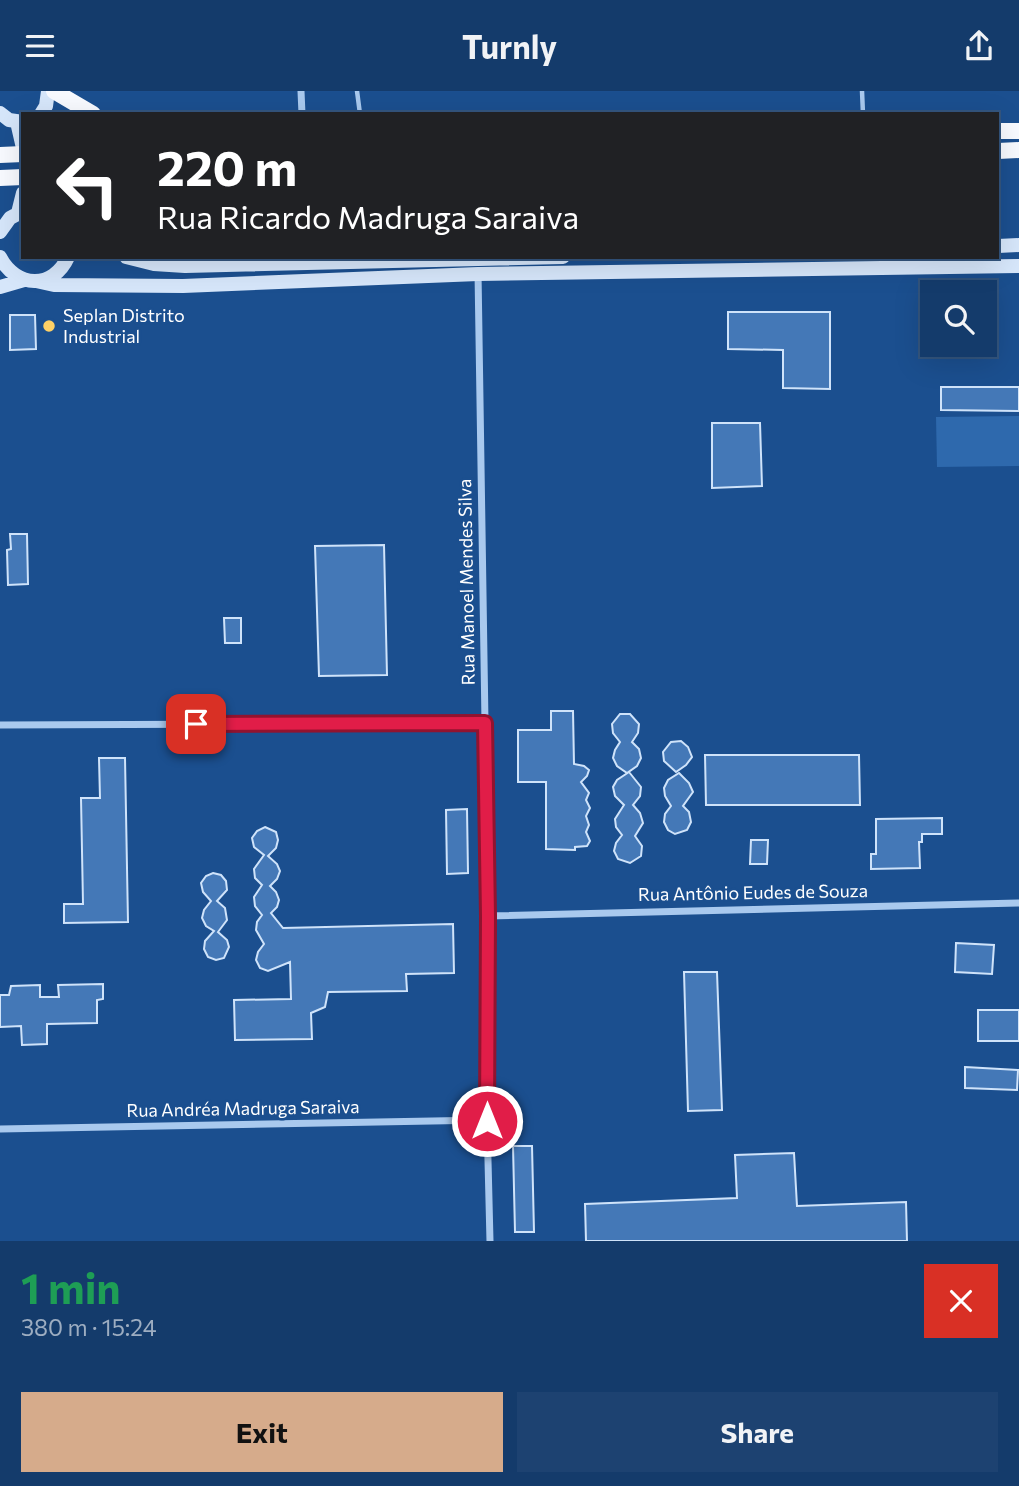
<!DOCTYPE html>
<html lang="en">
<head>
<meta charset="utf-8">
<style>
	:root { --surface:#143b6b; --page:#1d4271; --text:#f1f3f6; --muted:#9dadc1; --line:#33557e; --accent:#d6ab8b }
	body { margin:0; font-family:Commissioner,sans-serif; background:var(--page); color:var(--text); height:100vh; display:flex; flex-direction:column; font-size:26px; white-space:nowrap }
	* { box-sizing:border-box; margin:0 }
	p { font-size:23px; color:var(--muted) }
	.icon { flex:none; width:38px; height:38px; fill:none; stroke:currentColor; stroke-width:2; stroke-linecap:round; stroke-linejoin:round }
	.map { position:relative; height:1150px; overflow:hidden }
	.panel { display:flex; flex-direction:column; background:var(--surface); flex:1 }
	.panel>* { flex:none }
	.top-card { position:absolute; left:21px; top:21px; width:978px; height:147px; border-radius:0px; box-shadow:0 7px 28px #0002,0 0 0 2px var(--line); background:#202124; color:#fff; overflow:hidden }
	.fabs { position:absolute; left:920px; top:189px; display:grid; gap:14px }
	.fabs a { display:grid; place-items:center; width:77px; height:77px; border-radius:0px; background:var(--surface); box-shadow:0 7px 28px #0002,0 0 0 2px var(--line); font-size:35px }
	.pin { position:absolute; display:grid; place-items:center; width:60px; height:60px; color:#fff; margin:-30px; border-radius:14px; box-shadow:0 4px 10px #0006 }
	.me { position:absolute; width:77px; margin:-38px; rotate:0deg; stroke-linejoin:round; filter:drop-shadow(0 0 5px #0008) }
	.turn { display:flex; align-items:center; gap:24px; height:147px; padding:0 21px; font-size:32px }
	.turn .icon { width:91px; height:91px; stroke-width:2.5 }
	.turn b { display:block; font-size:49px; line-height:60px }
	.round { display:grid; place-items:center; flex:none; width:74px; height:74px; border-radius:0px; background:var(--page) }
	.headline { display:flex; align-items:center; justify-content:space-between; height:119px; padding:0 21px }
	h1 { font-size:42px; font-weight:700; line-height:52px; color:#1e9e55 }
	.primary-button { display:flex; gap:14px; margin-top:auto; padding:14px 21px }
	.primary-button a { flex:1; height:80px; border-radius:0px; background:var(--accent); color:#111; font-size:28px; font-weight:700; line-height:80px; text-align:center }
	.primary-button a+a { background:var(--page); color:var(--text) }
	header { display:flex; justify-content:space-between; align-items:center; height:91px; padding:0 21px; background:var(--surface); font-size:32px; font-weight:700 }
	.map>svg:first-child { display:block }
	.green { fill:#2e69ad }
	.building { fill:#4478b7; stroke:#cfe3fa; stroke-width:2 }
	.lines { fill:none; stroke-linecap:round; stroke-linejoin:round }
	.service { stroke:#a9c9ee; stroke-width:4.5 }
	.minor { stroke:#a9c9ee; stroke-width:7 }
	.secondary { stroke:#d6e6fa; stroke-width:14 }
	.trunk { stroke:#f8faff; stroke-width:16 }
	.route-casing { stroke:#92132f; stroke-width:18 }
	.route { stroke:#e11d48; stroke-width:12 }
	.poi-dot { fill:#ffd166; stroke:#1b4f8f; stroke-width:2.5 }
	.labels { text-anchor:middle; stroke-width:5; stroke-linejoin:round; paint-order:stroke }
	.poi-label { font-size:18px; fill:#fff; stroke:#1b4f8f; text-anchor:start }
	.street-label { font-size:18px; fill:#fff; stroke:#1b4f8f }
</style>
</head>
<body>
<header><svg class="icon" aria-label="menu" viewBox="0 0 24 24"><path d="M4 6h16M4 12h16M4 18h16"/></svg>Turnly<svg class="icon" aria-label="share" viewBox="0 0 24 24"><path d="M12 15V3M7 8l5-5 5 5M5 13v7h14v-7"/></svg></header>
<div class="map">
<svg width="1019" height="1150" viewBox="0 0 1019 1150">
	<rect width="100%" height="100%" fill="#1b4f8f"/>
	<path class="green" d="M1019,325V375L937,376L936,326Z"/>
	<path class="building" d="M728,221H830V298L783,297V259L728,258Z
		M10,224H35L36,258L10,259Z
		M941,296H1019V320L941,319Z
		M712,332H760L762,395L712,397Z
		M10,443H27L28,493L8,494L7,459L11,458Z
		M384,454L387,584L319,585L315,455Z
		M224,527H241V552H225Z
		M551,620H573L574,673L584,675L589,679L587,685L581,691L589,702L586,709L590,717L586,725L589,734L586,741L590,750L587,755L575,756V759L546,758V691H518V639H551Z
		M620,623H630L639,633L638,642L632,651L639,658L641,667L637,675L627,682L617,675L613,667L615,659L620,651L613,642L612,633Z
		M681,650L688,656L692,666L686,674L676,681L664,670L663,661L671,651Z
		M705,664H859L860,714H706Z
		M99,667H125L128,831L64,832V813H83L81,707H100Z
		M629,681L641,696L640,705L633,714L640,722L643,732L635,745L642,755L641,765L630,772L618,768L614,760L616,752L622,744L616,736L615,728L624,714L615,705L613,696L617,689Z
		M679,682L689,692L693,701L683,715L689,721L691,731L687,739L675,743L668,739L664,731L665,723L671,715L665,705L664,697L668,689Z
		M467,718L468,782L447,783L446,719Z
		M942,727V743H922V751H919L920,777L871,778V763H876V728Z
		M265,736L276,741L278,749L276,757L268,765L277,773L280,780L277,788L270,795L276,801L279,809L277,816L271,822L283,837L453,833L454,882L406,883L407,900L328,901L325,916L311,922L312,948L235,949L234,909L291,908L290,871L268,880L260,877L256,869L258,861L264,853L256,839L257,831L262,824L255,815L254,806L262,794L255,787L254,778L264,764L254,756L252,747L257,740Z
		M751,749H768L767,773H750Z
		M213,782L221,784L226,790L227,799L217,810L225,817L227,829L218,841L227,849L229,856L224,867L216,869L208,866L204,858L205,850L214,840L206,835L202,827L204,819L211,810L203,801L201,792L206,785Z
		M956,852L994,854L992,883L955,881Z
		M684,881H717L722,1019L688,1020Z
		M103,893V908L97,909V932L47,933V953L22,954L21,935L0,936V904H9L11,895L40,894V906H59L58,894Z
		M978,919H1019V950H978Z
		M965,976L1018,979L1017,999L965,997Z
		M513,1055H532L534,1141H515Z
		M794,1062L797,1115L906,1111L907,1150H586L585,1113L737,1107L735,1064Z"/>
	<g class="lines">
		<path class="service" d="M357,0L360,23
			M862,0L863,23"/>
		<path class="minor" d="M301,0L302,23
			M478,181L488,825L487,1029L490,1150
			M0,634L485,632
			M488,825L1019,812
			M0,1038L487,1029"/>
		<path class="secondary" d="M0,22L9,29L23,31
			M41,23L46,15L48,0
			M17,31L23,57
			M18,122L23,102
			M0,141L10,127L23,120
			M998,155L1019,154
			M0,166C16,197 53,199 68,166
			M126,166L154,173L185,175L563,166
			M36,190L54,194L183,195L478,183L1019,175
			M0,196L24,189"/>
		<path class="trunk" d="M54,0L93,23
			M998,40H1019
			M998,60L1019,59
			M0,64L23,63
			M0,87L23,86"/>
	</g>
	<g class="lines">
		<defs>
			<path id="route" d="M196,633L485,632L488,825L487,1030"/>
		</defs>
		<use href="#route" class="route-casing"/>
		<use href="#route" class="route"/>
	</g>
	<circle class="poi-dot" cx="49" cy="235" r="7"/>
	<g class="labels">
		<g class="poi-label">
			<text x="63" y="231">Seplan Distrito<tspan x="63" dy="21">Industrial</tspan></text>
		</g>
		<g class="street-label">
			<text transform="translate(467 491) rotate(-91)" y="6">Rua Manoel Mendes Silva</text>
			<text transform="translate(753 802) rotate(-1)" y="6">Rua Antônio Eudes de Souza</text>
			<text transform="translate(243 1018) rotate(-1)" y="6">Rua Andréa Madruga Saraiva</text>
		</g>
	</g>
</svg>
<div class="fabs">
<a><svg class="icon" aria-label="search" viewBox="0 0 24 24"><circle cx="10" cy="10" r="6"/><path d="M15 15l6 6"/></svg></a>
</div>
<div class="pin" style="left:196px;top:633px;background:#d93025"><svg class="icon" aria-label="arrive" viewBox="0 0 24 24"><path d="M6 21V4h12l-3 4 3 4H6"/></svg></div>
<svg class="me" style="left:487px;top:1030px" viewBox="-20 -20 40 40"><circle r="17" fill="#e11d48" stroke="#fff" stroke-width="3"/><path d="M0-11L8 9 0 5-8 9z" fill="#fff"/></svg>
<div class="top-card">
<div class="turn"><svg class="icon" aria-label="left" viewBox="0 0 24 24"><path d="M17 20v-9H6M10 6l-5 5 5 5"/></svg><div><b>220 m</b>Rua Ricardo Madruga Saraiva</div></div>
</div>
</div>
<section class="panel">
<div class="headline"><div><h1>1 min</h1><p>380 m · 15:24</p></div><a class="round" style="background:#d93025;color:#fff"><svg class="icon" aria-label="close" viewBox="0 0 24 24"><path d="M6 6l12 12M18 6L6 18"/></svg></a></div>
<div class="primary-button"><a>Exit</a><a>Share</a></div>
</section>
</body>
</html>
